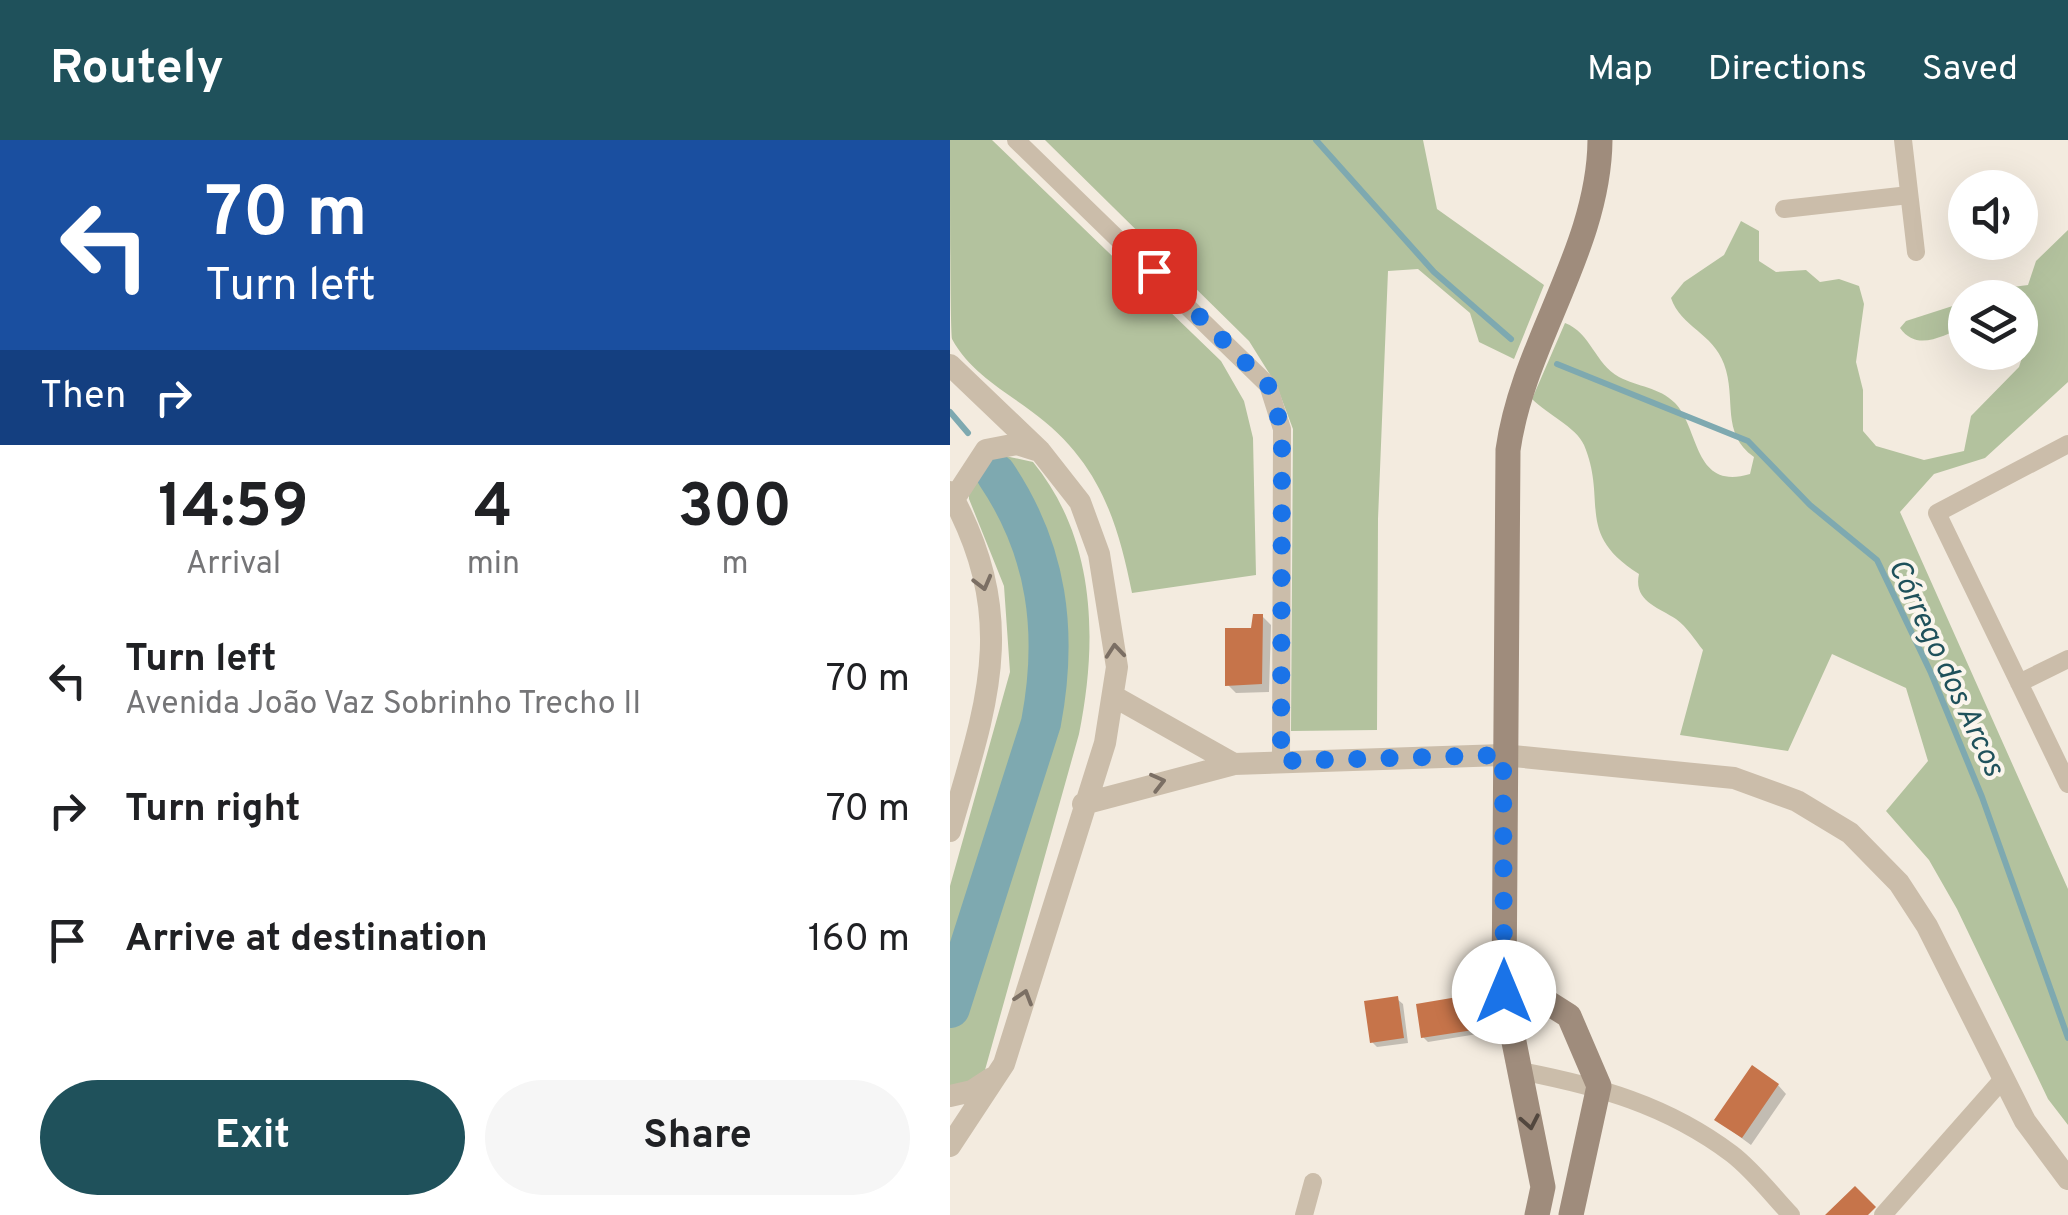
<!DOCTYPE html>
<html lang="en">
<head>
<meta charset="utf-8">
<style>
	:root { --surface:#fff; --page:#f6f6f6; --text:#202124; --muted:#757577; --accent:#1f515b }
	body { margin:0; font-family:Overpass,sans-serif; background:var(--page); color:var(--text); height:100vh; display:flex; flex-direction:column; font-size:38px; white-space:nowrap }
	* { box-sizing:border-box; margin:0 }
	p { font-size:32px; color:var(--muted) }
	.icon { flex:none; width:55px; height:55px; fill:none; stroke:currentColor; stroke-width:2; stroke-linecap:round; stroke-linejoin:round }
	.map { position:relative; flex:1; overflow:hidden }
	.details { display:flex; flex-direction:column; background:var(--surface); width:950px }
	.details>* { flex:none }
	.hud { background:#1a4fa0; color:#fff; overflow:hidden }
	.fabs { position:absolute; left:998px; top:30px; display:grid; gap:20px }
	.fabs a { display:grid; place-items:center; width:90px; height:90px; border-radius:50%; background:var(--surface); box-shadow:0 10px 40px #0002; font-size:50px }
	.pin { position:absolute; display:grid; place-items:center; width:85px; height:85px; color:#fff; margin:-42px; border-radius:20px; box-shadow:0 5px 15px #0006 }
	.me { position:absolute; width:110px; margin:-55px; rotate:0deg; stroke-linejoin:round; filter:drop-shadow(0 0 8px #0008) }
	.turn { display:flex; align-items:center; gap:35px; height:210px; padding:0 40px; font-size:45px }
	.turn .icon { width:130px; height:130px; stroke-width:2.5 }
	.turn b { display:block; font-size:70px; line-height:85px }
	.then { display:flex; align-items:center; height:95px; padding:0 40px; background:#0003; gap:20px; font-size:38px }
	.eta { display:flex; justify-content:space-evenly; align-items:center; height:170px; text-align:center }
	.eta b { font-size:60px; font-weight:700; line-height:70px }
	.primary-button { display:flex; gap:20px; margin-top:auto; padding:20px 40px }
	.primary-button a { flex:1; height:115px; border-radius:60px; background:var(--accent); color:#fff; font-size:40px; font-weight:700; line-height:115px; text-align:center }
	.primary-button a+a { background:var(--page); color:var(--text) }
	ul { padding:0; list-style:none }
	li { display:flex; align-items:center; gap:30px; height:130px; padding:0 40px }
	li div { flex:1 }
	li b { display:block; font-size:38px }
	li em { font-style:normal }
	header { display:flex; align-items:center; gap:60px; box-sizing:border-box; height:140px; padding:0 50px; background:var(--accent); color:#fff }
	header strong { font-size:48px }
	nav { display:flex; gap:55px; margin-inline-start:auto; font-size:35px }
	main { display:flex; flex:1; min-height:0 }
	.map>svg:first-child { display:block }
	.green { fill:#b3c29e }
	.shadow { fill:#0003 }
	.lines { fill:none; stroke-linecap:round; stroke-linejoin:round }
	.stream { stroke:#7ea9b0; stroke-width:6 }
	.river { stroke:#7ea9b0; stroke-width:40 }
	.building { fill:#c6744a }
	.minor { stroke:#cbbdaa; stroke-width:18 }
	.tertiary { stroke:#cbbdaa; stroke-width:22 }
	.secondary { stroke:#9f8c7c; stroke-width:25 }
	.oneway { stroke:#7b6f64 }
	.oneway2 { stroke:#52473e }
	.route { stroke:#1a73e8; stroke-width:18; stroke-dasharray:0 32.4 }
	.labels { text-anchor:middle; stroke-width:8; stroke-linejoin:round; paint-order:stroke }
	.water-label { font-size:30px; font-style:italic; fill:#1f515b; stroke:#faf5ec }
</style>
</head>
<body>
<header>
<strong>Routely</strong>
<nav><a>Map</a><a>Directions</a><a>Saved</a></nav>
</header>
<main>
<section class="details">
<div class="hud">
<div class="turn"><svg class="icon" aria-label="left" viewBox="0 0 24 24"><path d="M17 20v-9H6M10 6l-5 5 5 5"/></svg><div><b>70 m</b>Turn left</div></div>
<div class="then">Then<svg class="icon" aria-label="right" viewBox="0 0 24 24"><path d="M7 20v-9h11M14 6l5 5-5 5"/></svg></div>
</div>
<div class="eta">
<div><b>14:59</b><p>Arrival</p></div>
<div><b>4</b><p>min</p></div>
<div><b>300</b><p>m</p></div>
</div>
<ul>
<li><svg class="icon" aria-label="left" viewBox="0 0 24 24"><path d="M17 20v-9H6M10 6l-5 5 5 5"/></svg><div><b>Turn left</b><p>Avenida João Vaz Sobrinho Trecho II</p></div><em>70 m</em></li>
<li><svg class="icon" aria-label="right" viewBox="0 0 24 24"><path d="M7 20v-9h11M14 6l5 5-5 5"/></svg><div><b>Turn right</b></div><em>70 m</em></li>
<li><svg class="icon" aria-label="arrive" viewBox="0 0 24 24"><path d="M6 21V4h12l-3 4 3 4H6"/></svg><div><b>Arrive at destination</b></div><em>160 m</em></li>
</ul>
<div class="primary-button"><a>Exit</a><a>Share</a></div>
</section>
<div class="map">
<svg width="1118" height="1075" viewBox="0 0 1118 1075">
	<rect width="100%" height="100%" fill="#f3ebdf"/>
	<path class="green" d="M0,0H42L271,221L294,261L303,298L306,435L182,453C167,377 147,319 81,271C53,250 20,232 2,199C0,185 0,28 0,0Z
		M95,0H473L487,69L594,145L564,219L529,202L520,173L468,129L438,131L428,379L427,590L341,591L343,289L326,244L299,201Z
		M791,81L809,91V121L826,132L856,130L870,142L889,139L909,146L914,164L906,222L913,250V291L926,306L974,320L1014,311L1021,276L1069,227L1078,199L1070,191V158L1025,157L1040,150L1078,145L1086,121L1118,90V242L1035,318L984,334L950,372L1118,749V985L1098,959L1007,769L979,720L936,671L978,621L956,548L882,514L838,611L730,595L753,510C745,500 737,487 726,479C708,467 683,461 689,434C624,393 658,362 634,305C626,287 597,274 582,259L615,183C641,193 645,224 669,237C688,247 709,247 725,263C750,289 743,351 800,334L804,317C770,293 787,259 774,224C763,193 731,187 721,158L734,142L774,115Z
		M1015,162V188C993,194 968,213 950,188L956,181Z
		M55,316L83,322C146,399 148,500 129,594L35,930L0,954V746L60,532L54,446L19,359V345Z"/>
	<path class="shadow" d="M312,476L321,485L319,552L286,553L277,544Z
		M536,855L541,860L546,891L478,902L473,897Z
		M447,859L453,864L458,903L427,907L422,902Z
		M828,945L836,954L801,1005L767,980Z"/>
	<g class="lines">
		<path class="stream" d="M366,0L484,132L561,199
			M607,224L798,301L860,365L927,420L981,533L1032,657L1118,898
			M0,272L18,293"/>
		<path class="river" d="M0,868L91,583C108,493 98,411 46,334"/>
	</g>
	<path class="building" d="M303,474H313L312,544L275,546V488H301Z
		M537,852L543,887L471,898L466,864Z
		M448,856L454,898L420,903L414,861Z
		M802,925L829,944L792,998L764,980Z
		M905,1046L926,1067L918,1075H875Z"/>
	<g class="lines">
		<path class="minor" d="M66,0L318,245L332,289L331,621
			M953,0L966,112
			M834,69L959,55
			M1118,304L987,373L1118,644
			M1069,543L1118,519
			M570,931C648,946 717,965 782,1014C804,1031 822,1055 841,1075
			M354,1075L363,1042
			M933,1075L1053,939"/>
		<path class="tertiary" d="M0,225L90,311L130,362L149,414L167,527L155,603L54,924L0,1006
			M0,352C70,480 37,563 0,691
			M4,359L36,310L67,304L86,310
			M165,557L284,624
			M133,664L284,624L553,615L784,638L847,661L900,693L949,743L977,786L1075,981L1118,1039
			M0,956L22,951L42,938"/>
		<path class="secondary" d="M554,852L589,857L619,876L649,946L621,1075
			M587,1075L593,1047L554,852L558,310C573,203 649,109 650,0"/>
	</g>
	<defs><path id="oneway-chevron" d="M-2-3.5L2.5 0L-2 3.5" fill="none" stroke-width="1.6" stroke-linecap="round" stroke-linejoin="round" transform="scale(2.5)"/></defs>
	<g class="oneway">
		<use href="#oneway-chevron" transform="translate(33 443) rotate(75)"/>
		<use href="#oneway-chevron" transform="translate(165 511) rotate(-95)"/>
		<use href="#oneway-chevron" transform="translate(208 642) rotate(-14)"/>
		<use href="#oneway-chevron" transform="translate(74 857) rotate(-73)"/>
	</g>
	<use class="oneway2" href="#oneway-chevron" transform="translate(580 982) rotate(79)"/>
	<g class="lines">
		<path class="route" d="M204,131L318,245L332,289L331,621L553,615L554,852"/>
	</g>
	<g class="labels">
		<g class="water-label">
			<text transform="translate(997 527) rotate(65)" y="10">Córrego dos Arcos</text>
		</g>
	</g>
</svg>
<div class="fabs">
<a><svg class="icon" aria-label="sound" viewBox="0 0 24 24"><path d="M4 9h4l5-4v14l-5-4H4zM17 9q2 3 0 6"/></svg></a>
<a><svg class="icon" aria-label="layers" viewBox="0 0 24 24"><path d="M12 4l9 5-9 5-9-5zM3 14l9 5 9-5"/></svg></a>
</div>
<div class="pin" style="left:204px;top:131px;background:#d93025"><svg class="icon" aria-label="arrive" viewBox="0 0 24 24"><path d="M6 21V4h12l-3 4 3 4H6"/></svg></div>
<svg class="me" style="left:554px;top:852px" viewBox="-20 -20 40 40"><circle r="19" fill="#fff"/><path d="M0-13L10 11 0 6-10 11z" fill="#1a73e8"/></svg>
</div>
</main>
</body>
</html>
